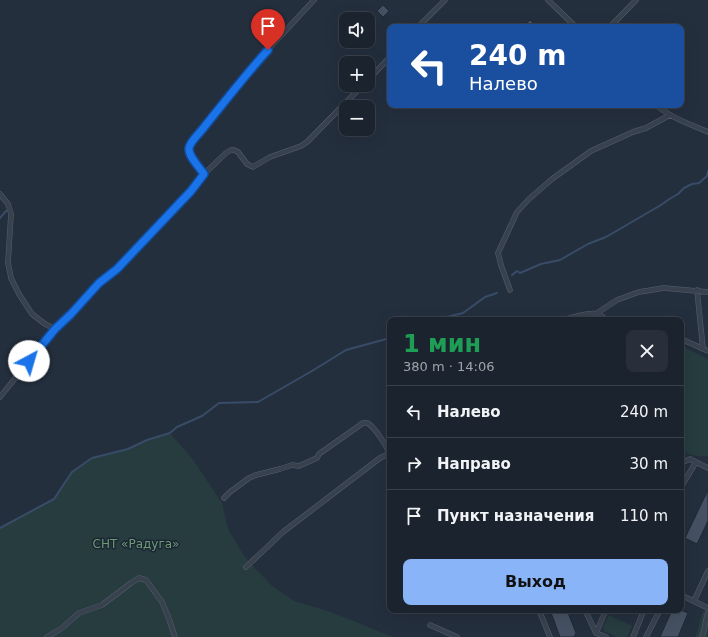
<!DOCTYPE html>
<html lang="ru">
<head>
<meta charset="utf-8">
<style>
	:root { --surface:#1b232e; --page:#282f3a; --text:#f1f3f6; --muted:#a0a4aa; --line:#39404a; --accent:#8ab4f8 }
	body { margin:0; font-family:"DejaVu Sans",sans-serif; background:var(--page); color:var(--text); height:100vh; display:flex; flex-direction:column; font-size:15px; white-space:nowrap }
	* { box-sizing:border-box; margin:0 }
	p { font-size:13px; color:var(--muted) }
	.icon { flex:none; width:22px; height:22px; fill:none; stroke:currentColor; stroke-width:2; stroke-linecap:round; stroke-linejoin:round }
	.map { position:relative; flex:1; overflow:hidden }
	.panel { position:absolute; left:387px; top:317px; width:297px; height:296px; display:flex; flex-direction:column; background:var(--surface); border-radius:8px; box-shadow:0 4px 16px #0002,0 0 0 1px var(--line) }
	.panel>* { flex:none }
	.top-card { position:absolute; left:387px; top:24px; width:297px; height:84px; border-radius:8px; box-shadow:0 4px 16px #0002,0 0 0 1px var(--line); background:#1a4fa0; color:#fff; overflow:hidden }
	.tools { position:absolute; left:339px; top:12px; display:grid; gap:8px }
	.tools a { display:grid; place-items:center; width:36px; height:36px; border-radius:8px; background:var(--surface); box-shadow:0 4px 16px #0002,0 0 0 1px var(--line); font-size:20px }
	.pin { position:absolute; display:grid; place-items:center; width:34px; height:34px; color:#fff; margin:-41px -17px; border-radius:50% 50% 50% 0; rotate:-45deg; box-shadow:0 0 4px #0007 }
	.pin .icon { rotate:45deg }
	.me { position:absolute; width:44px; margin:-22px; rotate:39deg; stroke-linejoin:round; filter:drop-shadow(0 0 3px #0008) }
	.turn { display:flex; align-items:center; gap:14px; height:84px; padding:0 16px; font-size:18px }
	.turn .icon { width:52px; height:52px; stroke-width:2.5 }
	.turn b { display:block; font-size:28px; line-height:34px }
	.round { display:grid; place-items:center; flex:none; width:42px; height:42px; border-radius:8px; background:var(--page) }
	.head { display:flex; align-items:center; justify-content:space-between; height:68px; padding:0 16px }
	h1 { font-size:24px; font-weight:800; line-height:30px; color:#1e9e55 }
	.action { display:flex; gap:8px; margin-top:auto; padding:8px 16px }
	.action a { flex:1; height:46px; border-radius:8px; background:var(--accent); color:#111; font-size:16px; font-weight:800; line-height:46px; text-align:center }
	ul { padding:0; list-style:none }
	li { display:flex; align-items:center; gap:12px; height:52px; padding:0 16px; border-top:1px solid var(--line) }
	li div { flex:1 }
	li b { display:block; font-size:15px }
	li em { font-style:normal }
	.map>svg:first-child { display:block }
	.green { fill:#263c3f }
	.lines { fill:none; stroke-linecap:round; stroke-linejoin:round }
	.stream { stroke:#394c67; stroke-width:2 }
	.building { fill:#455162; stroke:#1f2835 }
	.lane-casing { stroke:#565f6c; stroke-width:5.5 }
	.lane { stroke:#38414e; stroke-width:4.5 }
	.route-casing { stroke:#114b97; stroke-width:10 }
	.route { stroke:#1a73e8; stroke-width:7 }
	.labels { text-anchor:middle; stroke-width:3; stroke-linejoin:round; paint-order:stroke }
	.park-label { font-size:12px; fill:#6b9a76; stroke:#1d2633 }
</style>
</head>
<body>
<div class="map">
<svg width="708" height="637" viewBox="0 0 708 637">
	<rect width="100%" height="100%" fill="#242f3e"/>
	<path class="green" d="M681,346L708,359V456C698,457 688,456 681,448Z
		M170,433L194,461L222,503L228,529L244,556L271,585L294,601L328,611L393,637H0V528L54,499L72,472L92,458L128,449L147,440Z
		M704,610L708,612V637H695C700,627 699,620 704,610Z
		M609,615L632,626L627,637H617L604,631L603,627Z"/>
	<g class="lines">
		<path class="stream" d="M0,218L6,211
			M512,275L517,271L520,273L541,264L560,260L588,244L606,237L661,205L671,198L678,194L684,188L692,184L699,183L707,176L708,171
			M435,320L463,313L485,297L497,293
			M0,528L54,499L72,472L92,458L128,449L147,440L170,433L177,427L202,416L219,403L258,402L312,371L346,350L390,338"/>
	</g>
	<path class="building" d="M383,5L389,11L383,17L377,11Z
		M530,20L538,27H523Z
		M708,490V521L697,544L685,538Z
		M550,610H567L576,633L574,637H560Z
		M672,610H681L688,613L678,637H660Z"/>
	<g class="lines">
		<defs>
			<path id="lane" d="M548,0L576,27
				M418,27L445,0
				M610,27L636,0
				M368,80L390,57
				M656,105C671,118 690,124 708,132
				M204,174L192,159L189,153V148L191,143L204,128L251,68L314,0
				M0,194L8,204L11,214L8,263L11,278L19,294L32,314L45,324L55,329
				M510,290L501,265L498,253L517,212L529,199L552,179L591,151L633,132L646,128L670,115
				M697,290L703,349
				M597,313L617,300L639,292L664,288L708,292
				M564,320C571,317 591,312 597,314C601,315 603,317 606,320
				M681,339L708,351
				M0,397L55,329L60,325L99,283L117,269L191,191L204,174L226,153L231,150H234L238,152L247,164L253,167L270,157L301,146L307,142L363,85
				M681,463L690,459L708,468
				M681,487L696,462
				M224,498L230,492L249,478L256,475L280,469L292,465L299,466L317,458L319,454L363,423C366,423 367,422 369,424C376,429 387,447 390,454
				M246,567L283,532L380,458L386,455H390
				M681,595L708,608
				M694,601L708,571
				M539,610L550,637
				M585,610L596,633
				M430,625L457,637
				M47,637L62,628L79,613L102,605L131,583L139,578L146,580L162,602L168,616L175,637
				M606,637L596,633L606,610
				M633,637L644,610
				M646,637L660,610
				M702,637C705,629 705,621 708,613"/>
		</defs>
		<use href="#lane" class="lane-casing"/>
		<use href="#lane" class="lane"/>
	</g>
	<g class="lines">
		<defs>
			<path id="route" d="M29,361L55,329L71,314L99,283L117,269L191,191L204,174C200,168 188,156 189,148C190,141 201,132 205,126C226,100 246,74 268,50"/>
		</defs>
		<use href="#route" class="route-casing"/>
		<use href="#route" class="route"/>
	</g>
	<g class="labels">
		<g class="park-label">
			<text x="136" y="548">СНТ «Радуга»</text>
		</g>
	</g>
</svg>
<div class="tools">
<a><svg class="icon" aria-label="sound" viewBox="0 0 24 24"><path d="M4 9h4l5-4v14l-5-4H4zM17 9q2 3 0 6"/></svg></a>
<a>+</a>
<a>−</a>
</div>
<div class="pin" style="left:268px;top:50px;background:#d93025"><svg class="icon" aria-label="arrive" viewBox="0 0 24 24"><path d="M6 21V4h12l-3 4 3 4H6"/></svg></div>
<svg class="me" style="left:29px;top:361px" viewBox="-20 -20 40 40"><circle r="19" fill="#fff"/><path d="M0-13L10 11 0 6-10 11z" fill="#1a73e8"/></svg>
<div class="top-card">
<div class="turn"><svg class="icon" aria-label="left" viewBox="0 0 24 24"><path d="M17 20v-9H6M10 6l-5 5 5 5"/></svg><div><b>240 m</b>Налево</div></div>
</div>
<section class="panel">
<div class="head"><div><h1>1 мин</h1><p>380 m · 14:06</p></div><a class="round"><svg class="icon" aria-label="close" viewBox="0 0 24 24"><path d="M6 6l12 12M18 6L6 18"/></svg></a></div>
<ul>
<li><svg class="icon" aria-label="left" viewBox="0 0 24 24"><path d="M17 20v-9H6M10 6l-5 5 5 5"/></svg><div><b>Налево</b></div><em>240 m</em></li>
<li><svg class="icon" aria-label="right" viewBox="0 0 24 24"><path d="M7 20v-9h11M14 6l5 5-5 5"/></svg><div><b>Направо</b></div><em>30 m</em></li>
<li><svg class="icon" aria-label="arrive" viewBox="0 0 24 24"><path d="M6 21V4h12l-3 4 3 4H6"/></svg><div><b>Пункт назначения</b></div><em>110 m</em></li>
</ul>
<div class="action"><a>Выход</a></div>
</section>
</div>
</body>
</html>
